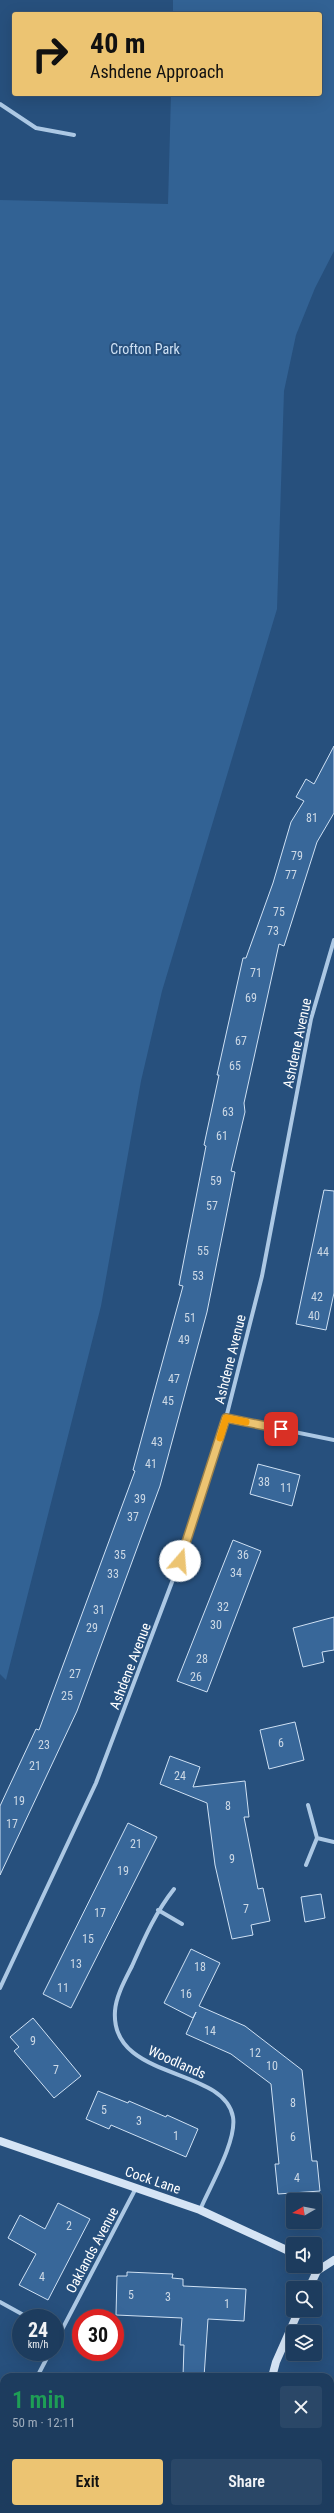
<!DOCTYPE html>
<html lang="en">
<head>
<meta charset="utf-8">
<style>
	:root { --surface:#1d3c5e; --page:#2a4767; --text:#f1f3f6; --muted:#a0adbc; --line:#3b5673; --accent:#ecc472 }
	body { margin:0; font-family:"Roboto Condensed",sans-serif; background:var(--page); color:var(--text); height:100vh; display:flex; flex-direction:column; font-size:15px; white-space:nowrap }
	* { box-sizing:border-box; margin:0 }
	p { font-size:13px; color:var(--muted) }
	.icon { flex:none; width:22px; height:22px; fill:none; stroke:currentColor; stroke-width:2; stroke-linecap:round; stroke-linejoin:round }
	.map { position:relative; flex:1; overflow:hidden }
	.sheet { position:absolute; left:0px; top:2373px; width:334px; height:140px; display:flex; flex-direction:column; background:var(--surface); border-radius:12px 12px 0 0; box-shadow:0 4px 16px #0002,0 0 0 1px var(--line) }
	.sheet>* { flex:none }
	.hud { position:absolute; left:12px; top:12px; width:310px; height:84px; border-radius:4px; box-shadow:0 4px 16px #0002,0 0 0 1px var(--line); background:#ecc472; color:#111; overflow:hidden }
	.needle { width:26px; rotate:261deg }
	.controls { position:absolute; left:286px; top:2193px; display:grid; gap:8px }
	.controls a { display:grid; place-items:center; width:36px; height:36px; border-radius:4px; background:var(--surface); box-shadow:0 4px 16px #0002,0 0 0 1px var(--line); font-size:20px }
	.speed { position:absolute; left:12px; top:2309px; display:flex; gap:8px; font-size:20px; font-weight:700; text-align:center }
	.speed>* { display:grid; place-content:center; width:52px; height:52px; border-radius:50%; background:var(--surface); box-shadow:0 4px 16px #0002,0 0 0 1px var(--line); line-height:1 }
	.speed small { font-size:10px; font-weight:400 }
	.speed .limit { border:6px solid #d22; background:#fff; color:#111 }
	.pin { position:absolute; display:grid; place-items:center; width:34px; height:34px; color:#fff; margin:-17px; border-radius:8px; box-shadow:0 2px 6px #0006 }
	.me { position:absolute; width:44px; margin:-22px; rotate:18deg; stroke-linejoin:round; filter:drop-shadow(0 0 3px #0008) }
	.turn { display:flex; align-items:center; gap:14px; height:84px; padding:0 12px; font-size:18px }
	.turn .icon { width:52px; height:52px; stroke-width:2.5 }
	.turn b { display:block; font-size:28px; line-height:34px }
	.round { display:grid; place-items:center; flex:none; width:42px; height:42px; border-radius:4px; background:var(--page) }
	.overview { display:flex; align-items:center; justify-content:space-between; height:68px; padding:0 12px }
	h1 { font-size:24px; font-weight:600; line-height:30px; color:#1e9e55 }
	.cta { display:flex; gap:8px; margin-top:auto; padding:8px 12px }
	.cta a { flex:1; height:46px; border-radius:4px; background:var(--accent); color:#111; font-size:16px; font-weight:600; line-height:46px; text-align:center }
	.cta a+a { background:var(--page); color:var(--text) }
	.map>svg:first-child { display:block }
	.green { fill:#326294 }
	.building { fill:#386799; stroke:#cfe1f4 }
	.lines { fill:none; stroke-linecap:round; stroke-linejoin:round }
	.street { stroke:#acc8e4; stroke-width:4 }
	.secondary { stroke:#d5e4f5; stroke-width:8 }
	.route-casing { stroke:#997f4a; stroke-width:10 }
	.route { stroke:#ecc472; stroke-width:7 }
	.slow { stroke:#f59e0b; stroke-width:7 }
	.labels { text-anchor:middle; stroke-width:4; stroke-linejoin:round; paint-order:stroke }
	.number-label { font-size:12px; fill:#cdd9e6 }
	.park-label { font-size:14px; fill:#cfe1f4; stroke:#27507d }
	.street-label { font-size:14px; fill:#fff; stroke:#27507d }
</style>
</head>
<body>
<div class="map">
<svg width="334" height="2513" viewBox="0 0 334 2513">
	<rect width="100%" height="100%" fill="#27507d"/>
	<path class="green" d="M173,0H334V251L315,288L296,335L284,391L277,609L162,991L141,1081L101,1306L6,1680L0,1674V200L168,204L171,94H320V14H173Z"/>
	<path class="building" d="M334,746V813L317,842L284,946L279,944L244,1103L245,1112L231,1171L235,1172L207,1312L160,1486L77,1711L0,1875V1806L36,1729L39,1730L135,1471L133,1470L183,1286L179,1285L206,1146L204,1145L219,1075H217L243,958H246L273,883L291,822L304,801L296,797L306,779L314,784Z
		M324,1190L334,1191V1293L326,1330L296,1324Z
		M258,1464L300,1475L292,1506L250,1494Z
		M233,1540L261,1551L207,1692L177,1681Z
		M334,1617V1650L322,1652L324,1662L303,1667L293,1628Z
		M295,1722L304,1760L269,1769L260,1730Z
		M170,1756L200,1767L193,1787L245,1781L249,1817H244L258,1889L263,1888L270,1921L251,1925L253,1935L232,1939L215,1865L207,1803L160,1784Z
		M128,1823L157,1837L71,2008L43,1994Z
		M321,1894L325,1918L305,1922L301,1897Z
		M191,1949L220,1963L199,2006L245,2026L302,2070L312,2161H317L320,2191L278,2194L275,2164H279L271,2084L231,2054L186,2034L196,2012L193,2018L164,2003Z
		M33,2018L81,2076L54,2098L14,2051L19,2047L10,2037Z
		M98,2091L128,2103L129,2101L166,2117L167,2115L198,2129L186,2157L111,2125L109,2129L86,2119Z
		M58,2203L90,2219L48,2300L19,2285L36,2254L8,2238L20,2215L45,2229Z
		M127,2272L173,2274L172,2278L183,2279V2286L246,2289L244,2321L208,2319L204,2377H183L184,2345H180L182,2318L116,2315L117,2276H127Z"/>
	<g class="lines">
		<path class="street" d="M0,104L36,128L74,135
			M226,1418L334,1440
			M308,1805L317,1838L334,1842
			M306,1865L317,1838
			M174,1889C155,1913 144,1939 132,1966C125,1980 116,1996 115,2011C110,2081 224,2066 233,2117C237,2141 210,2186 200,2210
			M158,1910L182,1924
			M0,1988L96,1783L180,1561L226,1418L262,1276L311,1019L334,940
			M0,2302L29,2318
			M55,2343L136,2188
			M37,2377L50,2352
			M10,2513V2509"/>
		<path class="secondary" d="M0,2141L200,2210L293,2253
			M310,2266L317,2271
			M317,2271L334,2260
			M309,2288L317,2271
			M272,2377L276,2362L299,2310
			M253,2513V2509"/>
	</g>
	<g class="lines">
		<defs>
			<path id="route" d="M180,1561L226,1418L281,1429"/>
		</defs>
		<use href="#route" class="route-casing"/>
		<use href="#route" class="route"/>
		<path class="slow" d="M220,1438L226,1418L246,1422"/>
	</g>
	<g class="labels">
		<g class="number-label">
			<text x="312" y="822">81</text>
			<text x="297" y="860">79</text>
			<text x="291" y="879">77</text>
			<text x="279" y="916">75</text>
			<text x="273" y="935">73</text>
			<text x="256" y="977">71</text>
			<text x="251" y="1002">69</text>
			<text x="241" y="1045">67</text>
			<text x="235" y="1070">65</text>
			<text x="228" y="1116">63</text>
			<text x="222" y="1140">61</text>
			<text x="216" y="1185">59</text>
			<text x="212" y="1210">57</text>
			<text x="203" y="1255">55</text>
			<text x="323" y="1256">44</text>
			<text x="198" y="1280">53</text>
			<text x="317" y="1301">42</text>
			<text x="314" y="1320">40</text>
			<text x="190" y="1322">51</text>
			<text x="184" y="1344">49</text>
			<text x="174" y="1383">47</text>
			<text x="168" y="1405">45</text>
			<text x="157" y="1446">43</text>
			<text x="151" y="1468">41</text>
			<text x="264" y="1486">38</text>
			<text x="286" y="1492">11</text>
			<text x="140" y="1503">39</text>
			<text x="133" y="1521">37</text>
			<text x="120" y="1559">35</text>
			<text x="243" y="1559">36</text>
			<text x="236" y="1577">34</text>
			<text x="113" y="1578">33</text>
			<text x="223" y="1611">32</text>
			<text x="99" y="1614">31</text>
			<text x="216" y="1629">30</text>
			<text x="92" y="1632">29</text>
			<text x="202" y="1663">28</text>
			<text x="75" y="1678">27</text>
			<text x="196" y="1681">26</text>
			<text x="67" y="1700">25</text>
			<text x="281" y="1747">6</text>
			<text x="44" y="1749">23</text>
			<text x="35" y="1770">21</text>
			<text x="180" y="1780">24</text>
			<text x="19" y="1805">19</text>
			<text x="228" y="1810">8</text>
			<text x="12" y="1828">17</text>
			<text x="136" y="1848">21</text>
			<text x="232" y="1863">9</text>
			<text x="123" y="1875">19</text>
			<text x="246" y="1913">7</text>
			<text x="100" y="1917">17</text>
			<text x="88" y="1943">15</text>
			<text x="76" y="1968">13</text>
			<text x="200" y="1971">18</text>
			<text x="63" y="1992">11</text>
			<text x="186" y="1998">16</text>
			<text x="210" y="2035">14</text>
			<text x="33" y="2045">9</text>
			<text x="255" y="2057">12</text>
			<text x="272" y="2070">10</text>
			<text x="56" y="2074">7</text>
			<text x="293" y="2107">8</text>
			<text x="104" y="2114">5</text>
			<text x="139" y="2125">3</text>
			<text x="176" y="2140">1</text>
			<text x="293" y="2141">6</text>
			<text x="297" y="2182">4</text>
			<text x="69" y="2230">2</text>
			<text x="42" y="2281">4</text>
			<text x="131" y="2299">5</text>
			<text x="168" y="2301">3</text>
			<text x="227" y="2308">1</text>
		</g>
		<g class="park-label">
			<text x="145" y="354">Crofton Park</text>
		</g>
		<g class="street-label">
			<text transform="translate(297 1043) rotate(-78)" y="5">Ashdene Avenue</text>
			<text transform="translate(230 1359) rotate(-76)" y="5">Ashdene Avenue</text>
			<text transform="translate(130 1666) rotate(-69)" y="5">Ashdene Avenue</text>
			<text transform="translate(177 2062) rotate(24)" y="5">Woodlands</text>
			<text transform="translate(153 2180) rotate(19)" y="5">Cock Lane</text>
			<text transform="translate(92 2250) rotate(-62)" y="5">Oaklands Avenue</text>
		</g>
	</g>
</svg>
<div class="controls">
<a><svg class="needle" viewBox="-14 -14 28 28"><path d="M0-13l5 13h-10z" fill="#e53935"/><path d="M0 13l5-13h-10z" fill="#a0adbc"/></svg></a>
<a><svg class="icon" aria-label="sound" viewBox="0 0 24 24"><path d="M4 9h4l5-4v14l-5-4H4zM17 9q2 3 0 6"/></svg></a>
<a><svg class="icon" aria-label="search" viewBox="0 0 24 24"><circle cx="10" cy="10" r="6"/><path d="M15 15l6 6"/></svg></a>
<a><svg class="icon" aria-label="layers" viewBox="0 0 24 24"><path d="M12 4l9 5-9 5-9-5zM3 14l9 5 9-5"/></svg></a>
</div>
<div class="speed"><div>24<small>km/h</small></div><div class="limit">30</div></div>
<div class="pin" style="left:281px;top:1429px;background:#d93025"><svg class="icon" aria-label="arrive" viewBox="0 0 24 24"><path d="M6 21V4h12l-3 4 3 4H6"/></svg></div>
<svg class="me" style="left:180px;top:1561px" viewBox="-20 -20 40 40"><circle r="19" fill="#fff"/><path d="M0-13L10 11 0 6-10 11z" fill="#ecc472"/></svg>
<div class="hud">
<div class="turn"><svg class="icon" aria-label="right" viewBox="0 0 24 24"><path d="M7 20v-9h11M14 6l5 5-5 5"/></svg><div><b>40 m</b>Ashdene Approach</div></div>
</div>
<section class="sheet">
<div class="overview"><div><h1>1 min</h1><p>50 m · 12:11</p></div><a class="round"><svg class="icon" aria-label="close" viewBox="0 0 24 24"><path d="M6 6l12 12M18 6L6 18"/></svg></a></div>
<div class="cta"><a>Exit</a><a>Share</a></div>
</section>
</div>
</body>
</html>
